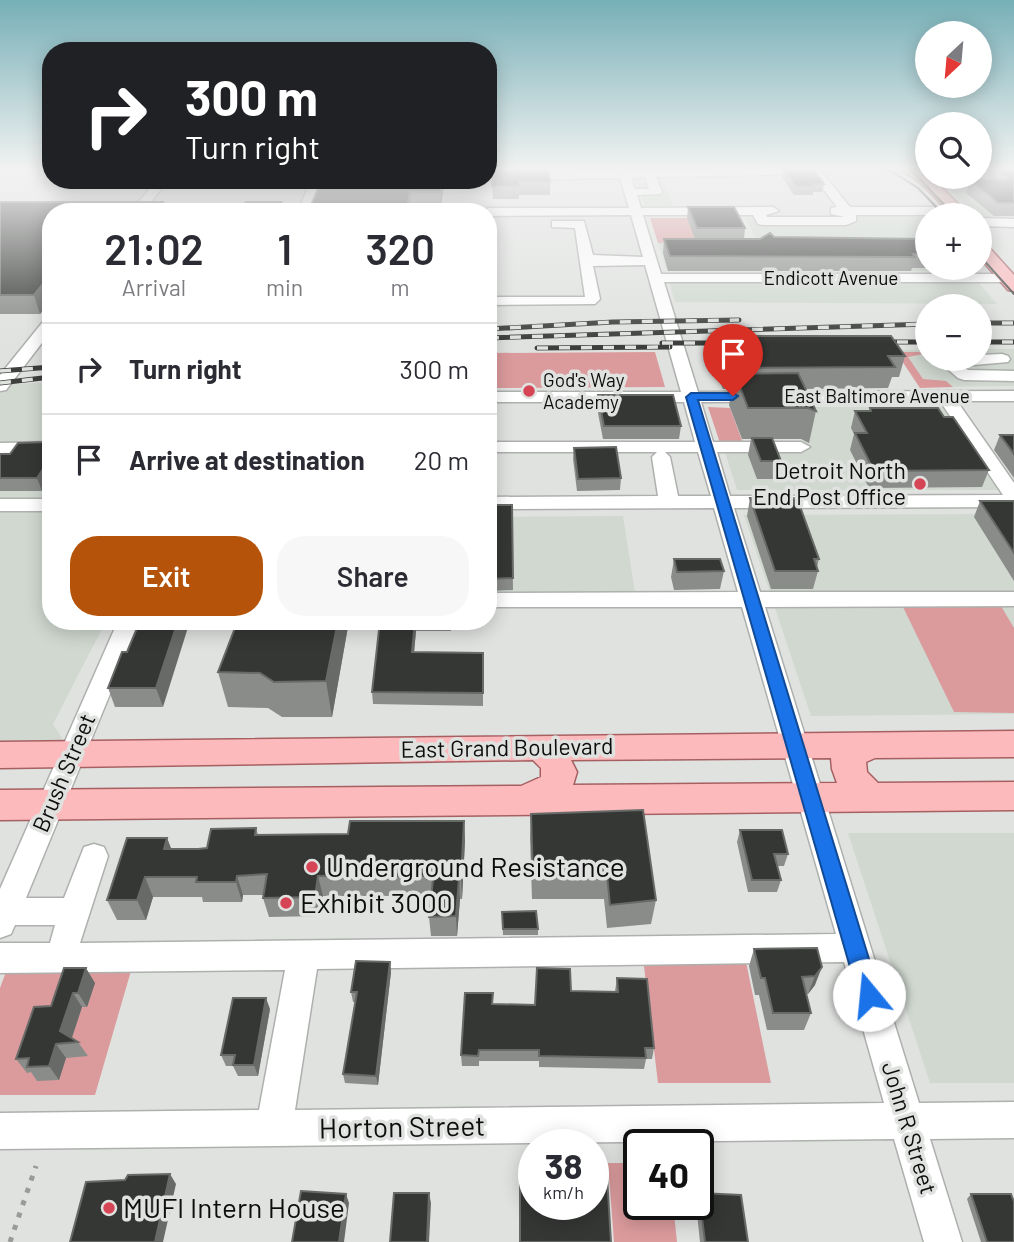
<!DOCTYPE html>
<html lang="en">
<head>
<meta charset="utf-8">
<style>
	:root { --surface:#fff; --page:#f7f7f7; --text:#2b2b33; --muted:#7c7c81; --line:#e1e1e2; --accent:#b45309 }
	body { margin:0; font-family:Barlow,sans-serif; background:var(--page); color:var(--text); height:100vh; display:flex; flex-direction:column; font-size:26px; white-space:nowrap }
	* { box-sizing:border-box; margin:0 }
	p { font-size:23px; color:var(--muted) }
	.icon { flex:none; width:38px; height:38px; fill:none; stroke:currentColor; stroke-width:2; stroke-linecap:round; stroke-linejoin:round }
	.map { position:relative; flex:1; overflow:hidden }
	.side { position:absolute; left:42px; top:203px; width:455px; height:427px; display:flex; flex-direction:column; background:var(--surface); border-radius:28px; box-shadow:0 4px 18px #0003 }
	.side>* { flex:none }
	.hud { position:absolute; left:42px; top:42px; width:455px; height:147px; border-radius:28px; box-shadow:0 4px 18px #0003; background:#202124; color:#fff; overflow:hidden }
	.needle { width:46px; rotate:206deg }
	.buttons { position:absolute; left:915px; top:21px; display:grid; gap:14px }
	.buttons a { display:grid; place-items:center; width:77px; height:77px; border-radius:50%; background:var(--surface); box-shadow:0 4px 18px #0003; font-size:35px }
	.speed { position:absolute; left:518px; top:1129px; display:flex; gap:14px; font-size:35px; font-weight:700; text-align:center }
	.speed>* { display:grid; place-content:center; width:91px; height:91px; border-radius:50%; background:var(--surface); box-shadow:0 4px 18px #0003; line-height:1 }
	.speed small { font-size:18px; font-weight:400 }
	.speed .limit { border:4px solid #111; border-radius:10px; background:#fff; color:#111 }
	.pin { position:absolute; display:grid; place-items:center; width:60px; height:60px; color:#fff; margin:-72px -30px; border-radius:50% 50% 50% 0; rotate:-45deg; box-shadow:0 0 7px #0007 }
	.pin .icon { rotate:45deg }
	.me { position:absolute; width:77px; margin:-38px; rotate:343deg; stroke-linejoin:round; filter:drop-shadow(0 0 5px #0008) }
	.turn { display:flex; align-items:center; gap:24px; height:147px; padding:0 28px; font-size:32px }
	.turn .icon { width:91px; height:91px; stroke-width:2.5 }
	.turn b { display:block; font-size:49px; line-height:60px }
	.eta { display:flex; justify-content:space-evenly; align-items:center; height:119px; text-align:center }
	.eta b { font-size:42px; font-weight:600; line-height:49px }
	.action { display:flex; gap:14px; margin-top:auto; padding:14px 28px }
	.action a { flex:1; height:80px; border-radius:28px; background:var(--accent); color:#fff; font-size:28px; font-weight:600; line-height:80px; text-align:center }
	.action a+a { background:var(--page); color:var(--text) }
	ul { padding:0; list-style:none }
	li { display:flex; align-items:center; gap:21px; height:91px; padding:0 28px; border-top:2px solid var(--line) }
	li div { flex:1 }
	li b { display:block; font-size:26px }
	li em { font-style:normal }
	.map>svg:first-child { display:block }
	.built { fill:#d0d8d0 }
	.green { fill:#db9b9d }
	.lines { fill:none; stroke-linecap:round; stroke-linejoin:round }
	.minor-casing { stroke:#aeb0ae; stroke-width:3 }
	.major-casing { stroke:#a76062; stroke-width:3 }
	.path { stroke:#999b99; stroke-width:5; stroke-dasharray:5 8; stroke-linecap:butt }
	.minor { fill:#fff; fill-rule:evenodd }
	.major { fill:#fcbabd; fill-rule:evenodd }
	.tram { stroke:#3d3f3d; stroke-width:2 }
	.rail-casing { stroke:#3d3f3d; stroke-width:5 }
	.rail { stroke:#e0e2e0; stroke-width:3.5; stroke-dasharray:11; stroke-linecap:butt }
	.wall { fill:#8a8c8a }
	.shaded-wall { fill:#686a68 }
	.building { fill:#353735; stroke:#686a68; stroke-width:2 }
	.route { fill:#1a73e8; stroke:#114b97; stroke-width:2 }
	.poi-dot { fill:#d64556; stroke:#e0e2e0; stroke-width:2.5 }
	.labels { text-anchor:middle; stroke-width:7; stroke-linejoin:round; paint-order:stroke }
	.far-street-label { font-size:19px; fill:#0c0d0c; stroke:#e0e2e0 }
	.far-poi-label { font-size:19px; fill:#0c0d0c; stroke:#e0e2e0; text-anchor:start }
	.poi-label { font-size:23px; fill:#0c0d0c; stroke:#e0e2e0; text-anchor:end }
	.street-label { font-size:23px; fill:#0c0d0c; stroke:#e0e2e0 }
	.near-poi-label { font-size:28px; fill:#0c0d0c; stroke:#e0e2e0; text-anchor:start }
	.near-street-label { font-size:28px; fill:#0c0d0c; stroke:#e0e2e0 }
</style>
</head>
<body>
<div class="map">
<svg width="1014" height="1242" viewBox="0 0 1014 1242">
	<rect width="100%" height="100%" fill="#e0e2e0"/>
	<path class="built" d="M980,169H1014V218H980L937,177H980Z
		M634,175H660L673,206H645Z
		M924,217L927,221L928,268H967L970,271H667L658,243L758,244L746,218Z
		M669,281L978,282L997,304L675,302Z
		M980,349H1014V386L919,387L895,350H927L928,359H980Z
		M51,382V621H106L53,724L72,754H0V385Z
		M789,407H946L1003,490H737L724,449H807Z
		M1014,514V714L811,716L744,515Z
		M623,516L635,593H488V517Z
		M848,833H1014V1083H930Z"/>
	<path class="green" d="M650,218H687L697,243H658Z
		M655,352L665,387L488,388V353Z
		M896,352H919L923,354L908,357L923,379L946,381L953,387L920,388Z
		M708,407L730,408L743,443H720Z
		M1001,606L1014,628V713L954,712L903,607Z
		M135,957L95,1095H0V988L11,958Z
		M745,957L771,1083H658L643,958Z
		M608,1163H639V1204H673L677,1242H614Z"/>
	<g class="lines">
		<defs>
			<path id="minor" d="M618,169L629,171L819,169L850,207H934L940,211L934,215H856V221L846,225H762L758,224L753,215H643L661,274H1006L1013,278L1006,282H664L698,392L1014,391V401H957L1014,483V507L734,508L760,592H1014V606L765,607L919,1103L1014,1102V1138L930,1139L962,1242H924L894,1139L0,1149V1113L259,1110L285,970L0,973V943H50L55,925H15L11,934L0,938V889L118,621H140L26,898H64L84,847L94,844L104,847L108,856L80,943L836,934L742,607H488V593L738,592L714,508L488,509V497L658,496L652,457L657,452H488V442H695L684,402H488V392H681L645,265L593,266L600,299L595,304L488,305V297H585L575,228L552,227V221H584L593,255L643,257L631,215L488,216V212H482L488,208H629L620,178L488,180V174L618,171ZM812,174L837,207L831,208V214L845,217H767L766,215L779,211L773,207L641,208L637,195L660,194L662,192L656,177ZM645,177L649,189H635L631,178ZM940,401L1003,495L730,496L717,452H801L810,447L801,442H713L701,402ZM665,452H698L711,496H678L670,457ZM844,962L884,1103L295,1110L317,969Z
				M904,169H928V174L904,173Z
				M980,169H1014V172L980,173Z
				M157,180H168L143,212H130Z
				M311,180H323L310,212H298Z
				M980,218L1014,219V227L980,226Z
				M51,317V331L6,390L0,391V375L46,318Z
				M1002,354L1008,356L1010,359L1008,362L962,366L968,370L1014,371V381L964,380L958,378L943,365L949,359H980V355Z
				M51,442V452L0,453V443Z
				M0,499H51V511H0Z"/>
			<path id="major" d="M899,169H917L928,174L969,215H952L919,181Z
				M980,243L986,244L1014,275V291L1008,290L980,258Z
				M1014,731V757L875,758L866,762L867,772L878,783L1014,782V810L0,820V790L521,786L541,777V768L533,760L0,768V742ZM831,758L832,769L837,783L573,785L577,772L571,760Z"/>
		</defs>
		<use href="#minor" class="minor-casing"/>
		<use href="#major" class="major-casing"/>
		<path class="path" d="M10,1242L36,1166"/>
		<use href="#minor" class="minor"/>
		<use href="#major" class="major"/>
		<path class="tram" d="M888,169L918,188L944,215
			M910,169L954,215
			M980,256L1014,294"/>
		<defs>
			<path id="rail" d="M980,323H1014
				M488,329L613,322L739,320
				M488,338L928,324
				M875,342H928
				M980,342H1014
				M662,343H770
				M537,348L670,347
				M0,371L51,367
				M0,383L51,377"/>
		</defs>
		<use href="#rail" class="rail-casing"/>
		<use href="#rail" class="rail"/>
	</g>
	<path class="wall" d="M783,169L824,184L822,192H813V195H794L782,177Z
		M989,169H1014V216H994L966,193L970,180H992L987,175Z
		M491,170L550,182V195H519V199H493Z
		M444,184L441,206H411L308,212Z
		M0,202H163L166,212H51V301L40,314H0Z
		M688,207L745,228L744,239H760L774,237L928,239V268H953H912L911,271H668L663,253L664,239H695L687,218Z
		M752,336L905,356L899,377H892L888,388L805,389L816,411L809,443L801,439H773L781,461L778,479H757L748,455L751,439H742L729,405L732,389H723L717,375L720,354L734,353L735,347H750Z
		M598,395L681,426L679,439H603L597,408Z
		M870,408L944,417L989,470L982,487L869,488L850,450L854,434L851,428L855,411H869Z
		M1000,435H1014V478L994,450Z
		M46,442L42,491H0V454H10Z
		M574,448L621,478L620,490L577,491L573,459Z
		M750,498L819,559L817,567L818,571L813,589H771L747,516Z
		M980,501H1014V581L974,517Z
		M488,505H512L513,590L488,591Z
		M674,559L724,571L720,589L674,590L671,577Z
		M140,621L163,707H115L108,688L127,652Z
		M349,621L332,717H282L268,708L228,707L218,672L287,625Z
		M380,621H451V631H416L414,652L483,653V706L373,704L372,692Z
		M531,814L656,900L651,924L607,928L604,899H532L530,838Z
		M464,821L465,841L462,899H460L457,936H431L429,917L431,899H429V896H323L320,916L269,917L263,898V895H243L242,902H203L202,897H153L146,920H117L107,900L167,838L171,849H198L207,848L256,828L258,835L348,834Z
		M740,830L788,854L784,866H777L781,880L777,892H748L737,842Z
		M502,912L538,929V935H503Z
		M817,948L815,985L808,994H806L811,1013L804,1030H767L759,995H755L749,966L754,949Z
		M390,962L391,972L378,1085L345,1083L343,1074L355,1002H353L351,992Z
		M64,968L95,983L87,1007H82L72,1038L78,1042L88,1056L66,1058L59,1080L37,1081L31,1072L27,1073L16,1059L51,1006Z
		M617,978L654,1048L652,1059H646L644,1069L539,1067V1061H479V1066H462L461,1055L493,993V1004L535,1005L571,991H615Z
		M270,1009L258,1076H238L233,1066H226L221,1055Z
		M699,1193L748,1242H700L696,1204H698Z
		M971,1194L1014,1242H981L967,1199Z"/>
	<path class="shaded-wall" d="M442,180H444V184L441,206V192Z
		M410,192L411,206L410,212H406Z
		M163,202L166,212H156Z
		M281,202L283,212H276Z
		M47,279L51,291V301L40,314L34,295Z
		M493,394V439L488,440V423Z
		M51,457V477L42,491L37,478Z
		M178,621H190L163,707L156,688Z
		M338,621H349L332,717L326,681Z
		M416,621V631L413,664L412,652Z
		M464,821L465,841L462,899L461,879Z
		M167,838L175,858L164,849Z
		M237,876L243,895L242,902L236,882Z
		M318,876L323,896L320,916L315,897Z
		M145,877L153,897L146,920L137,900Z
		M459,879L460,899L457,936L456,916Z
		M390,962L391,972L378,1085L376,1076Z
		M822,967L815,985L808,994L815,976Z
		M86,968L95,983L87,1007L78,993Z
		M73,993L82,1007L70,1043L60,1031Z
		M266,998L270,1009L258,1076L254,1065Z
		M56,1044L66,1058L59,1080L49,1066Z
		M170,1174L176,1184L163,1242H155Z
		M429,1193L431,1203L429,1242H427Z
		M346,1194L349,1203L344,1242H339Z"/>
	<path class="building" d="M549,169L550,182H519V186H492L491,170Z
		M783,169H813L824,184H812L814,186H796Z
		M997,169H1014V203H998L970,180L1008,179Z
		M322,180H442L441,192H410L406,212H308Z
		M0,202H163L156,212H51V279H47L34,295H0Z
		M246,202H281L276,212H241Z
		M688,207H734L745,228H697Z
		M770,233L774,237L928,239V254H913L915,257L670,256L664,239H760Z
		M752,336H891L905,356H888L895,367L726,368L720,354L737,353L735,347H757Z
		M798,373L816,411L808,408H748L735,374Z
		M488,394H493L492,423H488Z
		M598,395H673L681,426H604Z
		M870,408H938L944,417H953L989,470L874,471L855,433H867L855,411H871Z
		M1000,435H1014V454Z
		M49,437H51V457L37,478H0V454H10L18,443L46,442Z
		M752,438H772L781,461H761Z
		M616,447L621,478L578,479L574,448Z
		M750,498H797L819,559H814L818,571H775Z
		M980,501H1014V553Z
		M488,505H512L513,578L488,579Z
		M674,559H720L724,571L677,572Z
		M140,621H178L156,688H108L122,652H127Z
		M288,621H338L326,681L274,682L260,673L218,672L235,628L287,625Z
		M380,621H415L412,652L483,653V693L372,692Z
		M643,810L656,900L610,905L607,875L533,876L531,814Z
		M350,821H464L461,879H459L456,916L429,917L433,879H427V876H318L315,897L263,898L267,874L237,876L236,882H196L197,877H145L137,900H107L127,838H167L164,849H198L207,848L211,829L256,828L255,835L348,834Z
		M740,830H782L788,854H774L781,880H752Z
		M536,911L538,929H503L502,912Z
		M817,948L822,967L815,976L802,977L811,1013H773L765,978H761L754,949Z
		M356,961L390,962L376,1076L343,1074L357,992H351Z
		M64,968H86L78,993H73L60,1031L78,1042L56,1044L49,1066L27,1067L29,1058L16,1059L34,1007L51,1006Z
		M537,968L570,969L571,991L618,992L617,978L647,979L654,1048H645L646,1058L539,1056V1050H479L478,1056L461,1055L465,993H493L492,1004L535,1005Z
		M233,998H266L254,1065H233L235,1055H221Z
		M170,1174L155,1242H70L86,1182L125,1180L128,1175Z
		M593,1177H607L611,1242H520V1180H534V1204H593Z
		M301,1191L346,1194L339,1242H292Z
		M394,1193H429L427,1242H390Z
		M699,1193L741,1195L748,1242H705Z
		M971,1194H1011L1014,1202V1242H987Z"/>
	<linearGradient id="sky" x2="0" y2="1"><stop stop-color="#76afb7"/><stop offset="0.49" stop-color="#f1f2f1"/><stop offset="1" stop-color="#f1f2f1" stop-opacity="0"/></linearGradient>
	<rect width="1014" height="343" fill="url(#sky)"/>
	<path class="route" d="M691,393H733L738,396L733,400H698L880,995L877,1002L869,1005L861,1002L858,995L686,397Z"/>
	<g class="poi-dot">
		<circle cx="529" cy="391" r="7"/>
		<circle cx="920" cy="484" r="7"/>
		<circle cx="312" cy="867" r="7"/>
		<circle cx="286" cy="903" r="7"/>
		<circle cx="109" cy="1208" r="7"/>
	</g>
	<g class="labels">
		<g class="far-street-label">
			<text x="831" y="285">Endicott Avenue</text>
			<text x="877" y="403">East Baltimore Avenue</text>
		</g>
		<g class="far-poi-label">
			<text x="543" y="387">God's Way<tspan x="543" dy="22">Academy</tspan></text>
		</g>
		<g class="poi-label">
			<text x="906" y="479">Detroit North<tspan x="906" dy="26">End Post Office</tspan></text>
		</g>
		<g class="street-label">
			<text transform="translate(507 748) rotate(-1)" y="8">East Grand Boulevard</text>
			<text transform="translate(64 773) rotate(-67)" y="8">Brush Street</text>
			<text transform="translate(909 1128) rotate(73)" y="8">John R Street</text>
		</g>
		<g class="near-poi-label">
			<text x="326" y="877">Underground Resistance</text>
			<text x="300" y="913">Exhibit 3000</text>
			<text x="123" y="1218">MUFI Intern House</text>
		</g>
		<g class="near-street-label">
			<text transform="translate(402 1127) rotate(-1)" y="10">Horton Street</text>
		</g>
	</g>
</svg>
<div class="buttons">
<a><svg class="needle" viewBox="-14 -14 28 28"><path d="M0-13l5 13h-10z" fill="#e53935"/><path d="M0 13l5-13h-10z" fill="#7c7c81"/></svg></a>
<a><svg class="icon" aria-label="search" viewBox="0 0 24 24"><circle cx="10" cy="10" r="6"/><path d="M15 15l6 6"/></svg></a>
<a>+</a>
<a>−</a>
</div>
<div class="speed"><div>38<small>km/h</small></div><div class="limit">40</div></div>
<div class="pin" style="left:733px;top:396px;background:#d93025"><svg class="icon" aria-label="arrive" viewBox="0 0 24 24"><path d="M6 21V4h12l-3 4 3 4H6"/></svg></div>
<svg class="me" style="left:869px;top:995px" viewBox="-20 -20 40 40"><circle r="19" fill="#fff"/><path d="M0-13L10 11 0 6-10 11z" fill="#1a73e8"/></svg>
<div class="hud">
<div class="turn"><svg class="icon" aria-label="right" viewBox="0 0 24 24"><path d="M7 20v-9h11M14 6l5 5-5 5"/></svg><div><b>300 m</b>Turn right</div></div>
</div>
<section class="side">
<div class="eta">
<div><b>21:02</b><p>Arrival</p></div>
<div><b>1</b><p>min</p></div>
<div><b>320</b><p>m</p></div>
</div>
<ul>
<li><svg class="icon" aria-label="right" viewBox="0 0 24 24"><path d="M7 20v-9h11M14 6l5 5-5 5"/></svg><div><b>Turn right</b></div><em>300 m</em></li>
<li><svg class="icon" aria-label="arrive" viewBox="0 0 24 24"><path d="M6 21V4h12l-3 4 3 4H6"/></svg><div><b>Arrive at destination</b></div><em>20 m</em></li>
</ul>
<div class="action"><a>Exit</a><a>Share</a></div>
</section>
</div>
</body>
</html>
